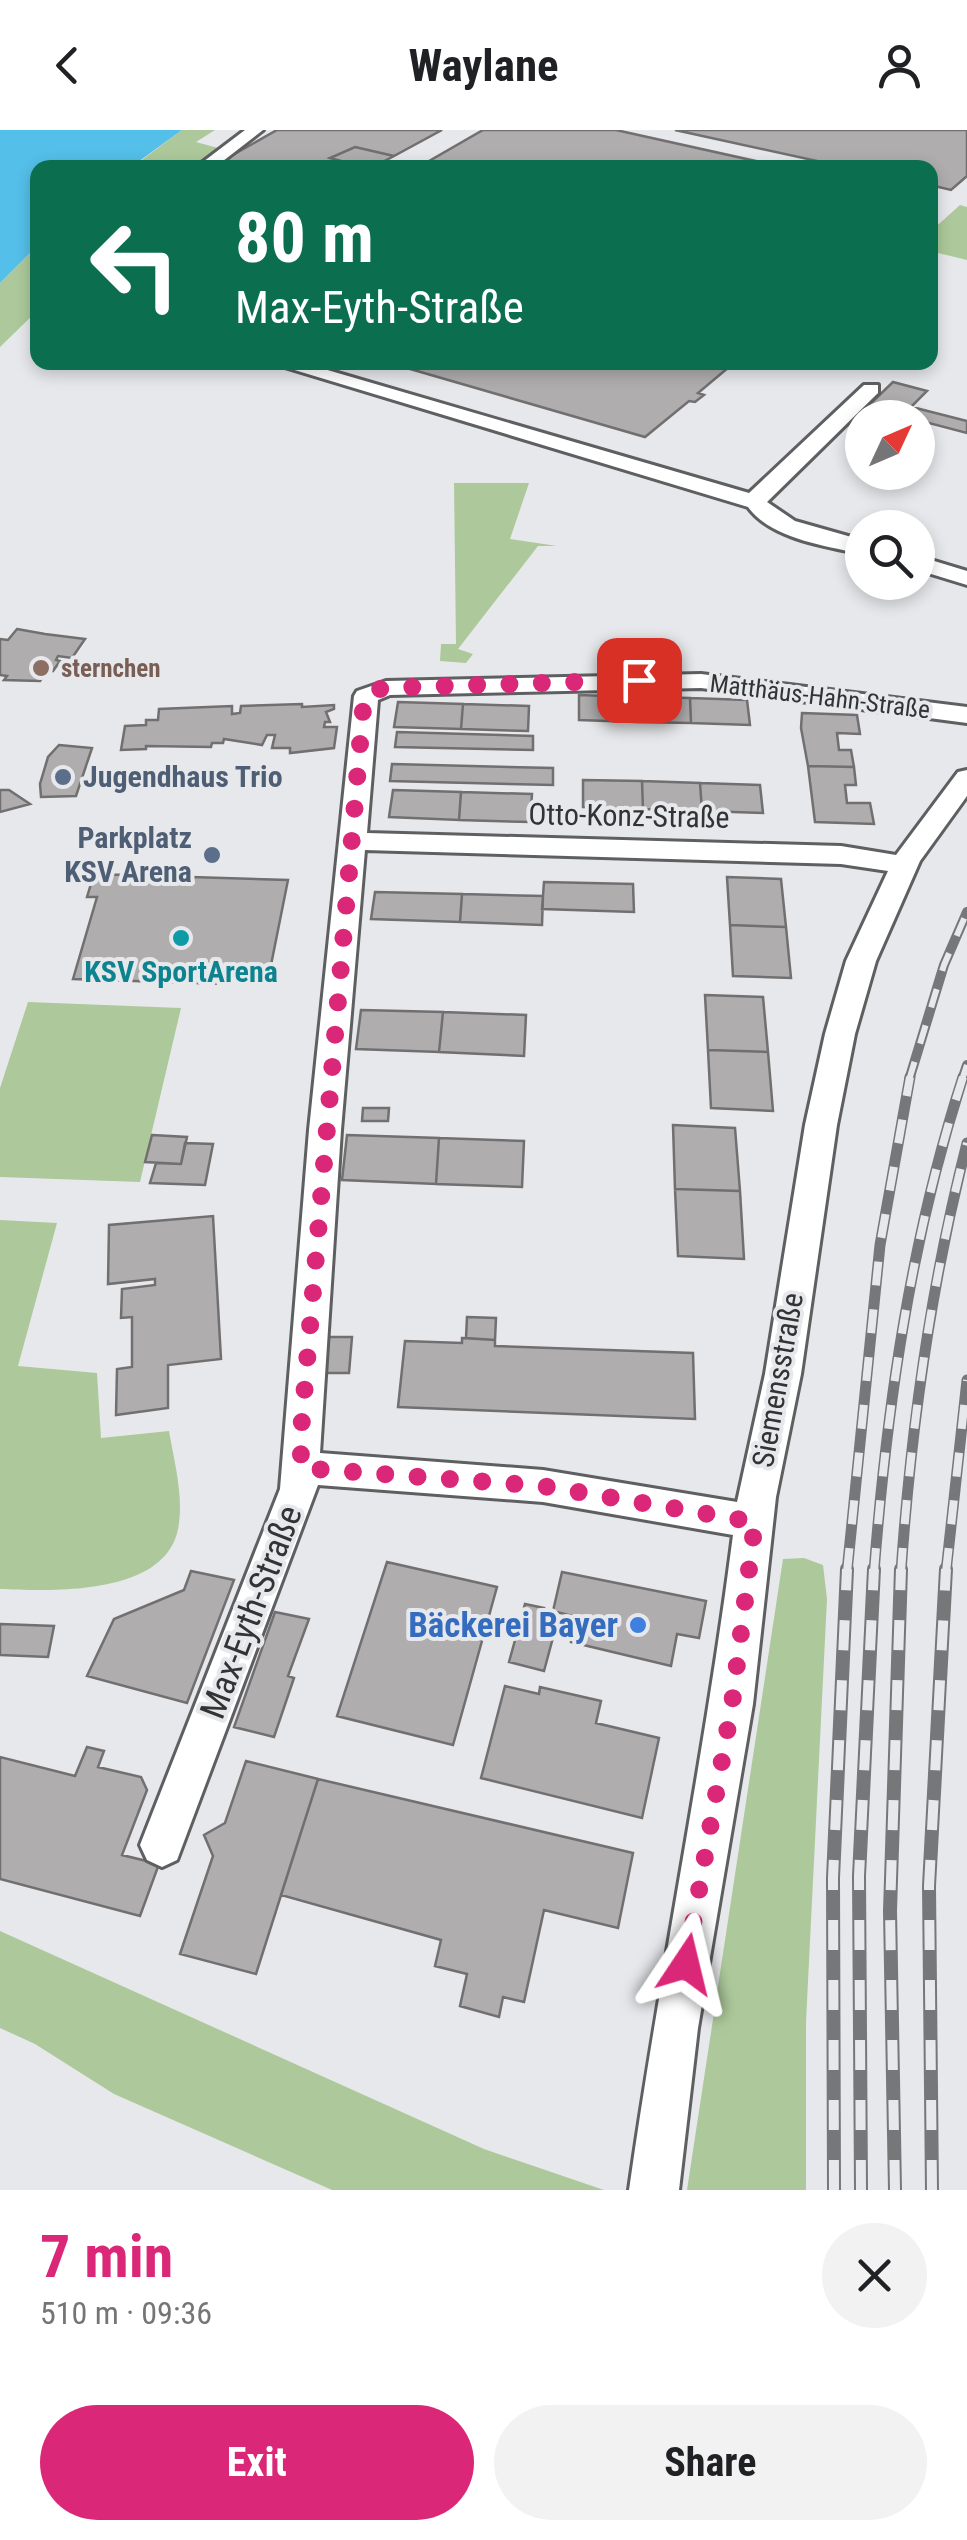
<!DOCTYPE html>
<html lang="en">
<head>
<meta charset="utf-8">
<style>
	:root { --surface:#fff; --page:#f2f2f2; --text:#202124; --muted:#757577; --accent:#db2777 }
	body { margin:0; font-family:"Roboto Condensed",sans-serif; background:var(--page); color:var(--text); height:100vh; display:flex; flex-direction:column; font-size:38px; white-space:nowrap }
	* { box-sizing:border-box; margin:0 }
	p { font-size:32px; color:var(--muted) }
	.icon { flex:none; width:55px; height:55px; fill:none; stroke:currentColor; stroke-width:2; stroke-linecap:round; stroke-linejoin:round }
	.map { position:relative; height:2060px; overflow:hidden }
	.side { display:flex; flex-direction:column; background:var(--surface); flex:1 }
	.side>* { flex:none }
	.guide { position:absolute; left:30px; top:30px; width:908px; height:210px; border-radius:20px; box-shadow:0 5px 15px #0003; background:#0b6e4f; color:#fff; overflow:hidden }
	.needle { width:65px; rotate:46deg }
	.fabs { position:absolute; left:845px; top:270px; display:grid; gap:20px }
	.fabs a { display:grid; place-items:center; width:90px; height:90px; border-radius:50%; background:var(--surface); box-shadow:0 5px 15px #0003; font-size:50px }
	.pin { position:absolute; display:grid; place-items:center; width:85px; height:85px; color:#fff; margin:-42px; border-radius:20px; box-shadow:0 5px 15px #0006 }
	.me { position:absolute; width:110px; margin:-55px; rotate:10deg; stroke-linejoin:round; filter:drop-shadow(0 0 8px #0008) }
	.turn { display:flex; align-items:center; gap:35px; height:210px; padding:0 40px; font-size:45px }
	.turn .icon { width:130px; height:130px; stroke-width:2.5 }
	.turn b { display:block; font-size:70px; line-height:85px }
	.round { display:grid; place-items:center; flex:none; width:105px; height:105px; border-radius:52px; background:var(--page) }
	.summary { display:flex; align-items:center; justify-content:space-between; height:170px; padding:0 40px }
	h1 { font-size:60px; font-weight:700; line-height:75px; color:var(--accent) }
	.cta { display:flex; gap:20px; margin-top:auto; padding:20px 40px }
	.cta a { flex:1; height:115px; border-radius:60px; background:var(--accent); color:#fff; font-size:40px; font-weight:700; line-height:115px; text-align:center }
	.cta a+a { background:var(--page); color:var(--text) }
	header { display:flex; justify-content:space-between; align-items:center; height:130px; padding:0 40px; background:var(--surface); font-size:45px; font-weight:700 }
	.map>svg:first-child { display:block }
	.green { fill:#adc99b }
	.water { fill:#54bfe9 }
	.building { fill:#b0adae; stroke:#716f70; stroke-width:2.5 }
	.lines { fill:none; stroke-linecap:round; stroke-linejoin:round }
	.street-casing { stroke:#5e5f61; stroke-width:6 }
	.street { fill:#fff; fill-rule:evenodd }
	.rail-far2-casing { stroke:#767779; stroke-width:10 }
	.rail-far1-casing { stroke:#767779; stroke-width:11 }
	.rail-casing { stroke:#767779; stroke-width:14 }
	.rail-far2 { stroke:#e7e8eb; stroke-width:6; stroke-dasharray:19; stroke-linecap:butt }
	.rail-far1 { stroke:#e7e8eb; stroke-width:8; stroke-dasharray:24; stroke-linecap:butt }
	.rail { stroke:#e7e8eb; stroke-width:10; stroke-dasharray:30; stroke-linecap:butt }
	.route { stroke:#db2777; stroke-width:18; stroke-dasharray:0 32.4 }
	.education-dot { fill:#8d6e63; stroke:#e7e8eb; stroke-width:4 }
	.service-dot { fill:#5c6f8a; stroke:#e7e8eb; stroke-width:4 }
	.culture-dot { fill:#0f9aa8; stroke:#e7e8eb; stroke-width:4 }
	.shop-dot { fill:#3f7fe0; stroke:#e7e8eb; stroke-width:4 }
	.labels { text-anchor:middle; stroke-width:8; stroke-linejoin:round; paint-order:stroke }
	.far-education-label { font-size:25px; font-weight:bold; fill:#785e54; stroke:#e7e8eb; text-anchor:start }
	.far-street-label { font-size:25px; fill:#323333; stroke:#e7e8eb }
	.service-label { font-size:30px; font-weight:bold; fill:#4e5e75; stroke:#e7e8eb; text-anchor:start }
	.street-label { font-size:30px; fill:#323333; stroke:#e7e8eb }
	.culture-label { font-size:30px; font-weight:bold; fill:#0d838f; stroke:#e7e8eb }
	.near-street-label { font-size:35px; fill:#323333; stroke:#e7e8eb }
	.near-shop-label { font-size:35px; font-weight:bold; fill:#366cbe; stroke:#e7e8eb; text-anchor:end }
</style>
</head>
<body>
<header><svg class="icon" aria-label="back" viewBox="0 0 24 24"><path d="M15 5l-7 7 7 7"/></svg>Waylane<svg class="icon" aria-label="person" viewBox="0 0 24 24"><circle cx="12" cy="8" r="4"/><path d="M4 21q1-7 8-7t8 7"/></svg></header>
<div class="map">
<svg width="967" height="2060" viewBox="0 0 967 2060">
	<rect width="100%" height="100%" fill="#e7e8eb"/>
	<path class="green" d="M182,0H215L196,12L218,18L195,37L131,38Z
		M960,75L967,77V130L930,121V102Z
		M37,116V181L0,217V153Z
		M454,353H529L510,409L557,416H538L458,519L473,524L466,533L440,531L441,514H456Z
		M28,872L181,878L140,1052L0,1047V958Z
		M0,1090L57,1093L18,1236L97,1243L101,1308L169,1301C174,1331 183,1363 179,1393C171,1467 52,1461 0,1459Z
		M804,1428L823,1435L827,1469L806,1892V2060H687L783,1429Z
		M0,1801L484,2019L604,2060H332L114,1964L35,1914L0,1898Z"/>
	<path class="water" d="M0,0H182L131,37L38,38L37,116L0,153Z"/>
	<path class="building" d="M277,0H442L394,26L355,17L330,28L341,31L330,38L215,35Z
		M483,0H616L787,38H417Z
		M675,0H967V46L951,60L930,55V38H849Z
		M355,17L394,26L371,38H330L341,31L330,28Z
		M386,232H735L698,263L704,265L695,272L689,271L645,307Z
		M893,252L927,261L902,286L867,277Z
		M912,277L967,291V303L902,286Z
		M17,499L45,504L85,509L72,528L58,526L56,530L60,531L53,541L48,540L40,551L4,550L7,546L0,545V509L8,510Z
		M579,565L634,567L635,592L579,590Z
		M634,567L690,568L691,593L635,592Z
		M690,568L747,570L750,595L691,593Z
		M398,572L463,574L461,599L394,597Z
		M302,574V577L334,575V579L326,582L330,592H325L324,597H337L334,618L290,623V618H272L275,605H267L262,615L224,609L223,613H212L211,617L146,616V619L121,620L125,596L146,595V590H158L159,579L232,576V584L240,583L241,576Z
		M463,574L529,576L528,601L461,599Z
		M802,583L857,585L860,604L837,603L839,620H851L854,637L808,636L801,598Z
		M397,602L533,606V620L395,617Z
		M59,615L92,618L76,666L41,667L40,654L48,627Z
		M392,634L553,638V655L390,651Z
		M808,636L854,637L856,655H845L847,673H870L874,694L815,692Z
		M583,650L642,651L643,679L583,677Z
		M642,651L700,653L702,681L643,679Z
		M700,653L760,655L763,683L702,681Z
		M0,660H9L30,674L0,682Z
		M393,660L461,662L459,690L389,687Z
		M461,662L532,664L530,692L459,690Z
		M94,744L288,750L268,850L228,848L226,854L73,849L97,767H87Z
		M727,747L781,749L786,797L730,795Z
		M544,752L633,754L634,782L542,779Z
		M375,762L462,764L460,792L371,789Z
		M462,764L543,766L542,795L460,792Z
		M730,795L786,797L791,848L733,846Z
		M705,865L763,867L768,922L708,920Z
		M361,880L443,882L439,922L356,919Z
		M443,882L526,885L524,926L439,922Z
		M708,920L768,922L773,981L711,978Z
		M363,978H389L388,991H362Z
		M673,995L735,998L740,1061L675,1059Z
		M152,1005L187,1007L181,1034L145,1032Z
		M347,1005L439,1008L436,1054L342,1050Z
		M439,1008L524,1011L522,1057L436,1054Z
		M185,1013L213,1014L205,1055L150,1053L156,1033L181,1034Z
		M675,1059L740,1061L744,1129L678,1126Z
		M213,1086L221,1229L168,1235V1278L116,1285L117,1239L132,1237V1187L121,1188L122,1159L155,1155V1149L108,1154L109,1095Z
		M467,1187L496,1188L495,1210L466,1208Z
		M326,1207H352L349,1243H323Z
		M462,1208L495,1210V1216L693,1223L695,1289L398,1277L405,1211L462,1213Z
		M387,1432L497,1457L453,1615L337,1586Z
		M191,1441L234,1450L187,1573L87,1546L114,1489L184,1460Z
		M562,1442L706,1471L699,1508L677,1504L671,1536L571,1512L576,1487L553,1481Z
		M525,1474L544,1478L543,1484L558,1489L544,1541L509,1532Z
		M275,1482L309,1489L288,1546L294,1548L274,1607L234,1597Z
		M0,1494L54,1496L48,1527L0,1525Z
		M505,1556L539,1564L540,1557L601,1571L596,1593L659,1608L642,1688L481,1648Z
		M87,1617L104,1621L98,1637L141,1647L147,1660L122,1725L159,1734L140,1786L0,1749V1627L75,1646Z
		M246,1631L318,1649L256,1844L180,1824L213,1726L204,1705L225,1693Z
		M318,1649L633,1723L618,1798L544,1780L524,1872L503,1867L499,1887L460,1876L467,1844L435,1836L441,1810L281,1765Z"/>
	<g class="lines">
		<defs>
			<path id="street" d="M245,0H263L214,38H195Z
				M268,232H300L749,363L864,255H878V263L767,372L795,391L862,410V424C826,416 771,409 748,377Z
				M918,426L967,441V455L918,440Z
				M701,544L967,577V593L701,558L390,565L378,570L367,703L841,716L896,725L958,642L967,640V666L920,731L876,831L855,904L837,995L801,1244L776,1367L753,1574L698,1898L679,2060H629C660,1841 705,1625 733,1405L543,1372L318,1355L177,1730L162,1737L147,1730L140,1715L280,1359L309,1000L354,566L357,561L386,551ZM365,720L841,734L888,741L846,831L825,904L805,995L765,1244L737,1372L543,1340L320,1323L341,1000Z"/>
		</defs>
		<use href="#street" class="street-casing"/>
		<use href="#street" class="street"/>
		<defs>
			<path id="rail-far2" d="M909,950L944,835L967,782
				M962,950L967,935"/>
			<path id="rail-far1" d="M847,1442L880,1115L910,947
				M874,1442C887,1274 911,1108 963,947
				M901,1442C911,1296 931,1154 967,1013
				M946,1442L967,1250"/>
			<path id="rail" d="M834,2060L833,1748L847,1439
				M861,2060L859,1746L874,1439
				M895,2060L890,1781L901,1439
				M932,2060L929,1756L946,1439"/>
		</defs>
		<use href="#rail-far2" class="rail-far2-casing"/>
		<use href="#rail-far1" class="rail-far1-casing"/>
		<use href="#rail" class="rail-casing"/>
		<use href="#rail-far2" class="rail-far2"/>
		<use href="#rail-far1" class="rail-far1"/>
		<use href="#rail" class="rail"/>
	</g>
	<g class="lines">
		<path class="route" d="M639,550L382,558L364,568L300,1313L302,1338L543,1356L755,1392L732,1574L686,1834"/>
	</g>
	<circle class="education-dot" cx="41" cy="538" r="10"/>
	<g class="service-dot">
		<circle cx="63" cy="647" r="10"/>
		<circle cx="212" cy="725" r="10"/>
	</g>
	<circle class="culture-dot" cx="181" cy="808" r="10"/>
	<circle class="shop-dot" cx="638" cy="1495" r="10"/>
	<g class="labels">
		<g class="far-education-label">
			<text x="61" y="547">sternchen</text>
		</g>
		<g class="far-street-label">
			<text transform="translate(820 566) rotate(7)" y="9">Matthäus-Hahn-Straße</text>
		</g>
		<g class="service-label">
			<text x="83" y="657">Jugendhaus Trio</text>
			<text x="192" y="718" text-anchor="end">Parkplatz<tspan x="192" dy="34">KSV Arena</tspan></text>
		</g>
		<g class="street-label">
			<text transform="translate(629 686) rotate(1)" y="10">Otto-Konz-Straße</text>
			<text transform="translate(778 1250) rotate(-80)" y="10">Siemensstraße</text>
		</g>
		<g class="culture-label">
			<text x="181" y="852">KSV SportArena</text>
		</g>
		<g class="near-street-label">
			<text transform="translate(251 1482) rotate(-69)" y="12">Max-Eyth-Straße</text>
		</g>
		<g class="near-shop-label">
			<text x="618" y="1507">Bäckerei Bayer</text>
		</g>
	</g>
</svg>
<div class="fabs">
<a><svg class="needle" viewBox="-14 -14 28 28"><path d="M0-13l5 13h-10z" fill="#e53935"/><path d="M0 13l5-13h-10z" fill="#757577"/></svg></a>
<a><svg class="icon" aria-label="search" viewBox="0 0 24 24"><circle cx="10" cy="10" r="6"/><path d="M15 15l6 6"/></svg></a>
</div>
<div class="pin" style="left:639px;top:550px;background:#d93025"><svg class="icon" aria-label="arrive" viewBox="0 0 24 24"><path d="M6 21V4h12l-3 4 3 4H6"/></svg></div>
<svg class="me" style="left:686px;top:1834px" viewBox="-20 -20 40 40"><path d="M0-17L14 15 0 8-14 15z" fill="#db2777" stroke="#fff" stroke-width="4"/></svg>
<div class="guide">
<div class="turn"><svg class="icon" aria-label="left" viewBox="0 0 24 24"><path d="M17 20v-9H6M10 6l-5 5 5 5"/></svg><div><b>80 m</b>Max-Eyth-Straße</div></div>
</div>
</div>
<section class="side">
<div class="summary"><div><h1>7 min</h1><p>510 m · 09:36</p></div><a class="round"><svg class="icon" aria-label="close" viewBox="0 0 24 24"><path d="M6 6l12 12M18 6L6 18"/></svg></a></div>
<div class="cta"><a>Exit</a><a>Share</a></div>
</section>
</body>
</html>
